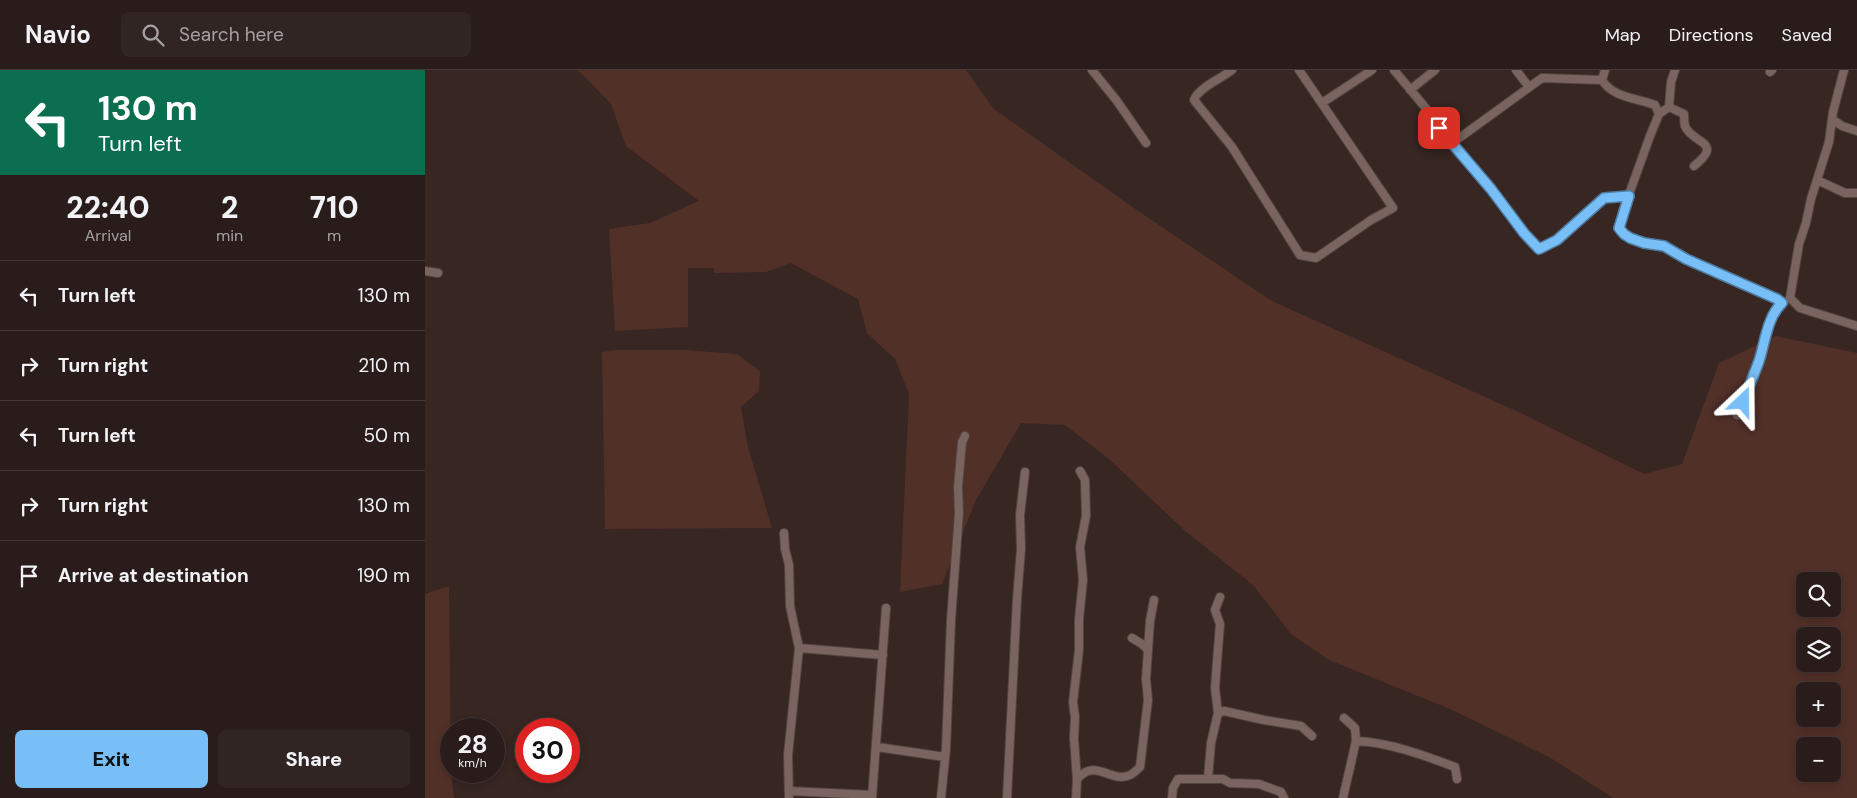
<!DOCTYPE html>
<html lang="en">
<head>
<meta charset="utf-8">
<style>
	:root { --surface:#291c1a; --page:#312523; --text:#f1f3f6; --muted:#a5a1a2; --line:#453a39; --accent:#78bff7 }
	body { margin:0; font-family:"DM Sans",sans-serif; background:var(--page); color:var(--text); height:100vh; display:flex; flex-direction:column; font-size:19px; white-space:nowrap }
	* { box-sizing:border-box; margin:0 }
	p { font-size:16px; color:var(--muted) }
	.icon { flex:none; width:28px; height:28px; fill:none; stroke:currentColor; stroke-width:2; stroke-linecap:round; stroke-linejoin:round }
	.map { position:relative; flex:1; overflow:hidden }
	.drawer { display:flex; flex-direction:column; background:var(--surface); width:425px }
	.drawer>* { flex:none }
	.guide { background:#0b6e4f; color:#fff; overflow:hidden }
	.controls { position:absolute; left:1371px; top:502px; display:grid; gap:10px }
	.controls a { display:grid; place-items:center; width:45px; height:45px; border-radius:8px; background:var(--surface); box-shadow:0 2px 8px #0003,0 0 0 1px var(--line); font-size:25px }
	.speed { position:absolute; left:15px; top:648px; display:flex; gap:10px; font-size:25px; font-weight:700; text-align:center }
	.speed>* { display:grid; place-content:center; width:65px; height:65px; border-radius:50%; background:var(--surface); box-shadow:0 2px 8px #0003,0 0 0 1px var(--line); line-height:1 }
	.speed small { font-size:12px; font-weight:400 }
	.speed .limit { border:8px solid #d22; background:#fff; color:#111 }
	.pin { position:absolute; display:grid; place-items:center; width:42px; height:42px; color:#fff; margin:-21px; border-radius:10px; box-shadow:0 2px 8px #0006 }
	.me { position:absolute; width:55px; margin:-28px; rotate:23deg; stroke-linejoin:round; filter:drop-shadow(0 0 4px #0008) }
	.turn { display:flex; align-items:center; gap:18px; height:105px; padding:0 15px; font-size:22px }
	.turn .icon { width:65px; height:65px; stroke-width:2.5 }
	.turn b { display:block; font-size:35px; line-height:42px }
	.eta { display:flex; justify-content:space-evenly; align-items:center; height:85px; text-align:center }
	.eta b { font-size:30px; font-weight:800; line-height:35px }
	.cta { display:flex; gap:10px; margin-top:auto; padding:10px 15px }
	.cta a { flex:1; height:58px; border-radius:8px; background:var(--accent); color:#111; font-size:20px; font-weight:800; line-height:58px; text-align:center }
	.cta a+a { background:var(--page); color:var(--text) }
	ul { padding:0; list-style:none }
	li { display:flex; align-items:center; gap:15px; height:70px; padding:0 15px; border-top:1px solid var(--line) }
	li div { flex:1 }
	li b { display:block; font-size:19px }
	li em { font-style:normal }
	header { display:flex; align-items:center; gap:30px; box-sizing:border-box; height:70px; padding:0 25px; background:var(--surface); border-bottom:1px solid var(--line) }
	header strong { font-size:24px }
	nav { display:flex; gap:28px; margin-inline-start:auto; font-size:18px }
	.search { width:350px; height:45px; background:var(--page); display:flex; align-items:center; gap:12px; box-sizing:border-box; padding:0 18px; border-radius:8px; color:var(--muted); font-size:19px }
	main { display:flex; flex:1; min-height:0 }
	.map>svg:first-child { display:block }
	.green { fill:#513028; fill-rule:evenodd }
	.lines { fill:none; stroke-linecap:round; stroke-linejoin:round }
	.minor-casing { stroke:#524440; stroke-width:10 }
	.minor { stroke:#796460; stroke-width:8 }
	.route-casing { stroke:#4e7ca1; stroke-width:12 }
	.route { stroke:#78bff7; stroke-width:9 }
</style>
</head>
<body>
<header>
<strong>Navio</strong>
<div class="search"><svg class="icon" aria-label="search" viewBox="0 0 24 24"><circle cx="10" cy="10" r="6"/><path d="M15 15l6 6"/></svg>Search here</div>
<nav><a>Map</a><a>Directions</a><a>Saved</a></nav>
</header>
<main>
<section class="drawer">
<div class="guide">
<div class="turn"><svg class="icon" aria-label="left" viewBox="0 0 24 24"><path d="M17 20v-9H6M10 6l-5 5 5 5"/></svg><div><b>130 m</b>Turn left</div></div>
</div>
<div class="eta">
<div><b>22:40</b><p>Arrival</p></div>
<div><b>2</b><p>min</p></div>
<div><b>710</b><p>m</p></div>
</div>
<ul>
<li><svg class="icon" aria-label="left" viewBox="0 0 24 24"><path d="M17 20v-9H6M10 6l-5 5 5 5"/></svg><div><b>Turn left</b></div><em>130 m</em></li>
<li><svg class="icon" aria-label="right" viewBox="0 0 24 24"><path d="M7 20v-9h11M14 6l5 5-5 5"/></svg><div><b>Turn right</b></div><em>210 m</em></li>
<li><svg class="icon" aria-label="left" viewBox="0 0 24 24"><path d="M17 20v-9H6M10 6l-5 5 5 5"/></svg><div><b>Turn left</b></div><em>50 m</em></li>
<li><svg class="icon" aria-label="right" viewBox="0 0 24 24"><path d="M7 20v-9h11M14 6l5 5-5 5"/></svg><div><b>Turn right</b></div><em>130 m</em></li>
<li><svg class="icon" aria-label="arrive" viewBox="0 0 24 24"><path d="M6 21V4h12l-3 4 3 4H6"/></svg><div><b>Arrive at destination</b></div><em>190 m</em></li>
</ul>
<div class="cta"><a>Exit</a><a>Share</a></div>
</section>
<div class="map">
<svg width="1432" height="728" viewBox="0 0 1432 728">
	<rect width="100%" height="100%" fill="#372622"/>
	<path class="green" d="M153,0H541L569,39L706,136L847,231L1098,344L1219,404L1257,394L1294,293L1351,266L1432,283V728H1188L1124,687L1025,639L904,590L866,564L828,515L759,460L684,389L640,355L596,353L551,430L517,514L475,522L484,324L470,289L442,263L433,229L366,193L341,202L289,203V198H263V257L190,261L184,159L225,153L274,131L201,76L186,34ZM1380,511H1408V539H1380ZM1380,566H1408V594H1380ZM1380,621H1408V649H1380ZM1380,676H1408V704H1380Z
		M191,280H260L312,284L335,301L334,321L316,337L323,377L347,458L180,459L177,282Z
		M24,516L26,701L29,728H0V524Z"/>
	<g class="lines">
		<defs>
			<path id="minor" d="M667,0L692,31L721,73
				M807,0C797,8 773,18 769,30L807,77L875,185L891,188L946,150L968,138L874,0
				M969,0L1004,42L1026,74L1066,119L1099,163L1114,179L1132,170L1179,127L1203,126
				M1091,0L1104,17
				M1180,0L1177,10C1188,28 1212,28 1230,35L1234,44
				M1250,0L1246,12L1244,37L1234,44L1225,66L1198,141L1194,158C1206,174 1223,170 1239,177C1248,180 1255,186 1263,190C1292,204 1322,216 1352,229L1357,233
				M1419,0L1408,42L1404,72L1386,129L1381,153L1374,174L1365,228L1375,238L1432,256
				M1345,2L1347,0
				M985,20L1010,0
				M897,33L947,0
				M1244,37L1259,44C1259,47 1259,52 1260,56C1267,74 1300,71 1269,96
				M1407,49L1417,56L1432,61
				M1026,74L1117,8L1177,10
				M1392,110L1420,123H1432
				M0,201L13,203
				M1312,345L1329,305L1348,245L1354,236L1359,232
				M359,463L360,479L364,495L365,536L374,578
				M707,568L717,574L723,580
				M793,643L799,641L839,650L876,656L887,666
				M931,671C963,672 1001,686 1030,697L1032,709
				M452,677L520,687
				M783,708L786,673L793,643L790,618L795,554L790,540L795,527
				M652,709C671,687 686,714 705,705C709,703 712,700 715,697L723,630L721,609L725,551L729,530
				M364,721L447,725
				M364,728L363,685L374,578L458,585
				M447,728L461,538
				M516,728L521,679L526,550L534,443L533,417L537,372L540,366
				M582,728L592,529L596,479L595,445L600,402
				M651,728L652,709L649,669L650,647L648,632L654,580V549L658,510L655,477L661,446L660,410L655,401
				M747,728L748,718L753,709H798L805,713L834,714L856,722L859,728
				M918,728L931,671L930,658L919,648"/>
		</defs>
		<use href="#minor" class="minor-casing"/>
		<use href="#minor" class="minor"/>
	</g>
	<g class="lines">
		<defs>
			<path id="route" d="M1014,58L1066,119L1099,163L1114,179L1132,170L1179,128L1204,126L1194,158L1199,164L1205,168L1219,173L1239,176L1261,189L1352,229L1357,233C1342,247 1340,273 1334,291C1329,305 1323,318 1318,332"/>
		</defs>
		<use href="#route" class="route-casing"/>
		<use href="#route" class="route"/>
	</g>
</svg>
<div class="controls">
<a><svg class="icon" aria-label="search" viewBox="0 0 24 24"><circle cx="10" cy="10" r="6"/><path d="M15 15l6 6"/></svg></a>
<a><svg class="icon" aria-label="layers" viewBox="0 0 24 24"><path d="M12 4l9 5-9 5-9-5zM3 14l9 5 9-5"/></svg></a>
<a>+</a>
<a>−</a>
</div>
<div class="speed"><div>28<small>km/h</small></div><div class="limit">30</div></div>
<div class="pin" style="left:1014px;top:58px;background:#d93025"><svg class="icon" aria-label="arrive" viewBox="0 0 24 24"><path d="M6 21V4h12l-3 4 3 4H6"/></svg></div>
<svg class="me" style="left:1318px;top:332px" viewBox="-20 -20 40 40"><path d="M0-17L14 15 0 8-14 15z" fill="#78bff7" stroke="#fff" stroke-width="4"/></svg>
</div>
</main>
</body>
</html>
